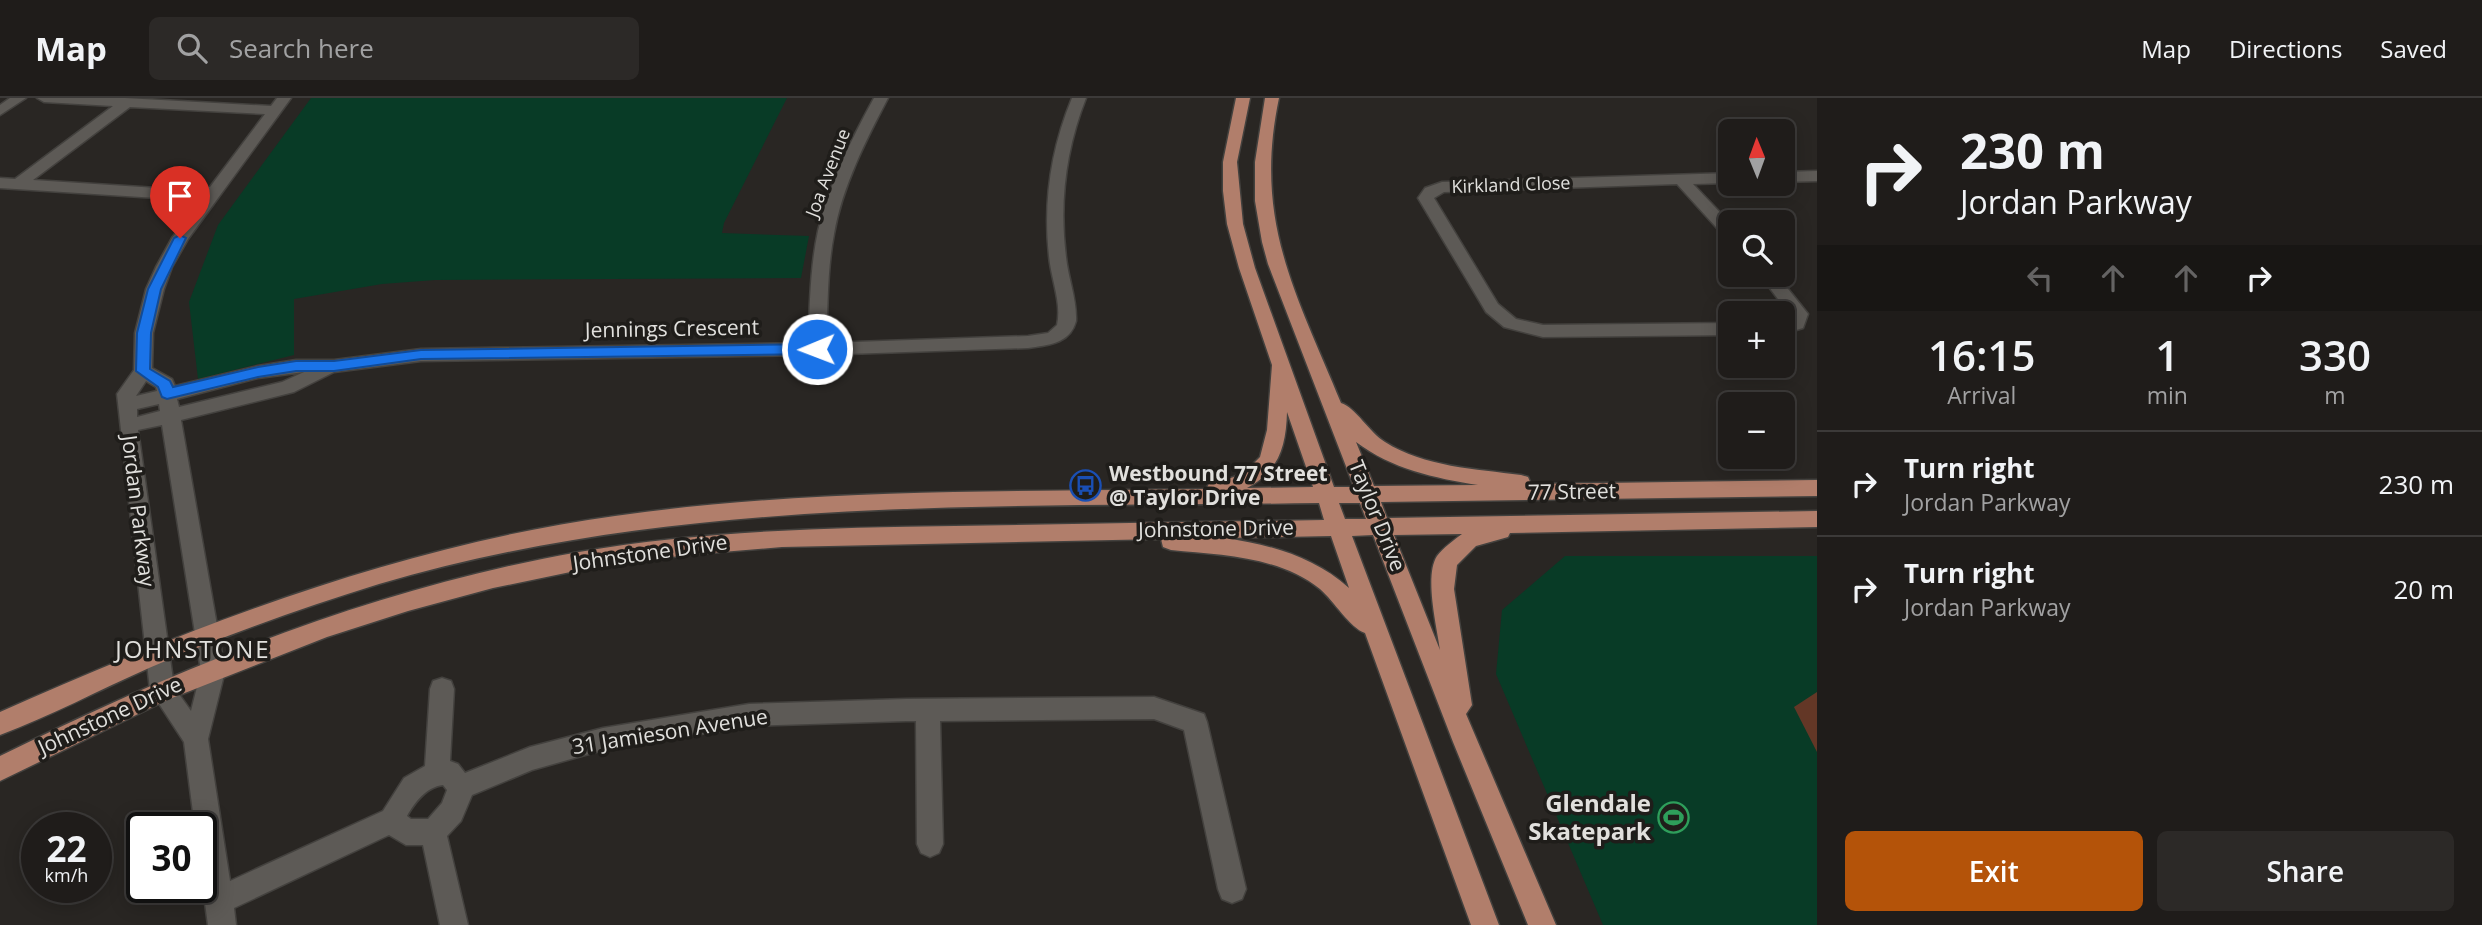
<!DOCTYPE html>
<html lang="en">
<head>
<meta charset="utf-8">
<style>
	:root { --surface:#1f1c1a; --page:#2c2927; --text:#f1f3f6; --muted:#a1a1a2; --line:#3c3a39; --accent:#b45309 }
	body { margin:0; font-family:"Open Sans",sans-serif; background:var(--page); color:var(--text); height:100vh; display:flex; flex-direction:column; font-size:26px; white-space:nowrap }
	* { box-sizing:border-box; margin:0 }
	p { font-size:23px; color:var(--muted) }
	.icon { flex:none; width:38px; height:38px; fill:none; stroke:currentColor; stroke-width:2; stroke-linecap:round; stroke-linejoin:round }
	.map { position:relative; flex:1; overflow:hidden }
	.drawer { display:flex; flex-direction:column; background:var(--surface); width:665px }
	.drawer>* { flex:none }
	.guide { background:#1f1c1a; color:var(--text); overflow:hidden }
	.needle { width:46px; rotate:359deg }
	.controls { position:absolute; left:1718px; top:21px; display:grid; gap:14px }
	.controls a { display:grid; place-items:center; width:77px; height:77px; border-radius:10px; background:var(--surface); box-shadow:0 4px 18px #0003,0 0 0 2px var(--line); font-size:35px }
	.speed { position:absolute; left:21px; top:714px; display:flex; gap:14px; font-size:35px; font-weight:700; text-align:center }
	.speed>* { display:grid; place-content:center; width:91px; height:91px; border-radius:50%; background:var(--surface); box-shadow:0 4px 18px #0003,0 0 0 2px var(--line); line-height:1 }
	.speed small { font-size:18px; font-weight:400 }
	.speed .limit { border:4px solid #111; border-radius:10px; background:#fff; color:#111 }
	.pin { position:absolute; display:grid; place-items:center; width:60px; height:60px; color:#fff; margin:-72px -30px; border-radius:50% 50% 50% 0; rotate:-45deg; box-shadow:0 0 7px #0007 }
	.pin .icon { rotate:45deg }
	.me { position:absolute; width:77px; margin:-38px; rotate:269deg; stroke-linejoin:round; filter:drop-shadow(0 0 5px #0008) }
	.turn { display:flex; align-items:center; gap:24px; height:147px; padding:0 28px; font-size:32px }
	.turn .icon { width:91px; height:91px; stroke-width:2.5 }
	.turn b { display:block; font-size:49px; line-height:60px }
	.lanes { display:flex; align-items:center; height:66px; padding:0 28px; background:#0003; justify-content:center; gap:35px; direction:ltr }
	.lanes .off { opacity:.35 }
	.eta { display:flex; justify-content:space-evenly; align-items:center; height:119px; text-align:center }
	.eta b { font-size:42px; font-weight:600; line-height:49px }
	.action { display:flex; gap:14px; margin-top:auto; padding:14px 28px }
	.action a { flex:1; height:80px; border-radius:10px; background:var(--accent); color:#fff; font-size:28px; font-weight:600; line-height:80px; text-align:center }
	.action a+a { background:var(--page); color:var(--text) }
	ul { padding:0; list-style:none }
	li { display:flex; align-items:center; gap:21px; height:105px; padding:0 28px; border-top:2px solid var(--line) }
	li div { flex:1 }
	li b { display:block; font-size:26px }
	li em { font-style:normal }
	header { display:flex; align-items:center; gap:42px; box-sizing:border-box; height:98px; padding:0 35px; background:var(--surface); border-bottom:2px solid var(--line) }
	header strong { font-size:33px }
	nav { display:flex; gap:38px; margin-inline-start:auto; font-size:24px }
	.search { width:490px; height:63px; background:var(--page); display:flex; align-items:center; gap:18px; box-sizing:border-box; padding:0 24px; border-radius:10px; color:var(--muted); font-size:26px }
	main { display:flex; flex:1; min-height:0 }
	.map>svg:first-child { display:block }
	.green { fill:#083b26 }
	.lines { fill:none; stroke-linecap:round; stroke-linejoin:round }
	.minor-casing { stroke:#43413e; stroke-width:3 }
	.major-casing { stroke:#43413e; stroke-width:3 }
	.minor { fill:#5d5a56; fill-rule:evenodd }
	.major { fill:#b17e6b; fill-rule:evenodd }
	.wall { fill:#633726 }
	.route { fill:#1a73e8; stroke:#114b97; stroke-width:2 }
	.labels { text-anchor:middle; stroke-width:7; stroke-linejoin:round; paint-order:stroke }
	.far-street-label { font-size:18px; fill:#e1e0dd; stroke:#1f1d1a }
	.street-label { font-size:21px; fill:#e1e0dd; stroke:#1f1d1a }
	.poi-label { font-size:21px; font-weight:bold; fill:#e1e0dd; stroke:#1f1d1a; text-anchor:start }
	.quarter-label { font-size:24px; letter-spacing:2px; fill:#e1e0dd; stroke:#1f1d1a }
	.near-poi-label { font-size:24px; font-weight:bold; fill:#e1e0dd; stroke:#1f1d1a; text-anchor:end }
</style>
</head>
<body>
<header>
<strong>Map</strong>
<div class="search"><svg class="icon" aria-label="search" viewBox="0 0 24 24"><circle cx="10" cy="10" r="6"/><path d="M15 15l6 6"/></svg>Search here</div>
<nav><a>Map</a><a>Directions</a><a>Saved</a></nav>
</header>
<main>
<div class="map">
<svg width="1817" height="827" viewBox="0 0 1817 827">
	<rect width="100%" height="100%" fill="#292623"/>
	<path class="green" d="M311,0H787L724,125L722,135L809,138L801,180L435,182L382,186L294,201V257L198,281L189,204L218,127Z
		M1565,458H1817V827H1603L1496,576L1502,512Z"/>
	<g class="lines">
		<defs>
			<path id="minor" d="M10,0H26L0,17V7Z
				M37,0H125L271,8L277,0H291L188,141L172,169L164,191L153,235L152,270L172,281L175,288L258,268L296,262H334L421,251L808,245C810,208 810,170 818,133C829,86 851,42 874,0H888C866,42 842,89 834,136C827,172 828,208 826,245L1028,238L1048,235L1057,227C1062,205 1051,181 1049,158C1043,103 1051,51 1072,0H1086C1066,51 1059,104 1066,159C1068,180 1077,201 1076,223C1070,246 1048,247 1028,250L817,257L421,263L334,274L294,294L181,322L225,573L208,641L230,783L383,713L404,680L425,668L430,591L433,583L442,580L451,583L454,591L450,663L458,666L465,675L530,649L603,630L749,606L906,601L1154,599L1204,616L1207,624L1246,791L1242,801L1232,805L1222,801L1218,791L1184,632L1154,621L940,623L943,746L939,755L930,759L921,755L917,746L916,623H906L749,628L603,652L532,672L472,697L461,723L447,738L468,827H440L423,747H406L389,737L234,810L236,827H208L201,776V730H195L184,644L150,592L117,296L134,272L135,235L146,191L156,169L172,140L203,99L157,100L0,90V80L15,81L113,8L44,4ZM130,9L265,16L210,89L157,90L33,82ZM304,274L282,284L179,309L177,301L258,280ZM146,283L156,289L157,293L136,298ZM159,306L160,313L137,319V311ZM162,327L201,573L191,613L174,589L138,332ZM443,687L447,692L442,705L428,721H411L407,718C415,704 426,689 443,687Z
				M1817,73V83L1783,84V74Z
				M1731,75V85L1693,86L1731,126V141L1725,139L1677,86L1444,94L1434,100L1498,206L1516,221L1543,227L1731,225V237L1543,239L1504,229L1486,214L1418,100L1425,90L1442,84Z
				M1760,177H1777L1808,216L1803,230L1783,236V224L1789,222L1790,217Z"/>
			<path id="major" d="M1236,0H1250L1237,64L1243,126L1255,170L1334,389H1354L1268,166L1262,144L1255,103V64L1265,0H1279C1253,123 1296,195 1341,305C1355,309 1370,335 1385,344C1424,369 1476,371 1521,377L1528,379L1531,386L1817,382V398L1381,404L1387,420L1817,413V429L1510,435L1508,439L1476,448L1457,467L1454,491L1472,607L1466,616L1556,827H1528L1453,644L1373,437L1352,438L1499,827H1471L1365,535C1350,530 1334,503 1320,491C1279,458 1221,457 1171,452L1163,449L1161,441L782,449L686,457L580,472L493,490L408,513L327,539L167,602L0,683V658C184,567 376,490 579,454C704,432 829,430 955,428C1078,426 1201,424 1324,422L1319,405C1004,410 684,396 379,486C301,510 224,538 149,570C99,592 51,618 0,637V614C198,526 399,448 615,418C811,390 1009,394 1206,391L1209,386L1234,379L1250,369L1260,359L1267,332L1272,267L1239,170L1227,126L1223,93V64ZM1287,314L1313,389L1247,390C1279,373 1286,349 1287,314ZM1356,344C1392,371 1434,380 1478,387L1374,388ZM1339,405H1360L1366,421H1345ZM1462,436C1454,442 1443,450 1437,458C1424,478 1437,529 1440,552L1394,437ZM1331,438L1349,490C1314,459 1272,447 1225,440Z"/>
		</defs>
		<use href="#minor" class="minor-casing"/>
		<use href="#major" class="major-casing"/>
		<use href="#minor" class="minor"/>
		<use href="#major" class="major"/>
	</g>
	<path class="wall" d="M1817,594V654L1794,609Z"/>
	<path class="route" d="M180,137L186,140L161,191L151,235L150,271L170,283L173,289L258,269L296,263H334L421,252L817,246L824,251L817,256L421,261L334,273H296L258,279L167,301L162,299L158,289L136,273L137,235L148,191L174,140Z"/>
	<defs>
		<symbol id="bus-ring" viewBox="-11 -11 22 22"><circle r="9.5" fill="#1f1d1a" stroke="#1a4fb4" stroke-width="1.5"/><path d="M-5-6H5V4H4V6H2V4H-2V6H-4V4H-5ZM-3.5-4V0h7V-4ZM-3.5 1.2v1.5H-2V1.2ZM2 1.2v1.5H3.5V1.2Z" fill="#1a4fb4"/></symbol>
		<symbol id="stadium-ring" viewBox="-11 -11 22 22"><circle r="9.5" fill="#1f1d1a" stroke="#2e9e5b" stroke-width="1.5"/><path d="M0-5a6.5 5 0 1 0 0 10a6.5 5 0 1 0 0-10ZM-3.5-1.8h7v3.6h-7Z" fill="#2e9e5b"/></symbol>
	</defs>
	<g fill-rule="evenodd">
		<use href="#bus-ring" x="1068" y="370" width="35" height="35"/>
		<use href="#stadium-ring" x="1656" y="702" width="35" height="35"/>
	</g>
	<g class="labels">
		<g class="far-street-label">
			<text transform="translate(828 75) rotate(-69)" y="6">Joa Avenue</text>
			<text transform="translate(1511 87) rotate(-2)" y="6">Kirkland Close</text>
		</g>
		<g class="street-label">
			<text transform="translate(672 231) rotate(-1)" y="7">Jennings Crescent</text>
			<text transform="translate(1572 394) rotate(-1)" y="7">77 Street</text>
			<text transform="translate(138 413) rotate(83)" y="7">Jordan Parkway</text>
			<text transform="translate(1377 418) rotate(68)" y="7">Taylor Drive</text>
			<text transform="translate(1216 431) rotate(-1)" y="7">Johnstone Drive</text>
			<text transform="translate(650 455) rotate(-8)" y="7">Johnstone Drive</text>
			<text transform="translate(110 618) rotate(-25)" y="7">Johnstone Drive</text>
			<text transform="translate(670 634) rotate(-9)" y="7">31 Jamieson Avenue</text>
		</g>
		<g class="poi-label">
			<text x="1109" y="383">Westbound 77 Street<tspan x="1109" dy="24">@ Taylor Drive</tspan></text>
		</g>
		<g class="quarter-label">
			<text x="193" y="560">JOHNSTONE</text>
		</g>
		<g class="near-poi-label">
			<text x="1651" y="714">Glendale<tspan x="1651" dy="28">Skatepark</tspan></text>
		</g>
	</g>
</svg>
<div class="controls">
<a><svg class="needle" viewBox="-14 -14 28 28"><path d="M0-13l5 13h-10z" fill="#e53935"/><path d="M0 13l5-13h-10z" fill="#a1a1a2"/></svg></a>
<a><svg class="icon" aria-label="search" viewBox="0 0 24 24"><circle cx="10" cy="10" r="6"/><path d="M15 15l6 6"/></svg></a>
<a>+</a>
<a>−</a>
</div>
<div class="speed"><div>22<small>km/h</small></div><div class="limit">30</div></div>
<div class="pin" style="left:180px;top:140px;background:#d93025"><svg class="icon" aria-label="arrive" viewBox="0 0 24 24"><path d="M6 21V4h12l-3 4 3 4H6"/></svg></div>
<svg class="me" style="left:817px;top:251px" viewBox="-20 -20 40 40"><circle r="17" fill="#1a73e8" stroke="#fff" stroke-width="3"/><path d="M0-11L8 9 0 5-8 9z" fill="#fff"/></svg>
</div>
<section class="drawer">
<div class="guide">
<div class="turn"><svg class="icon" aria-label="right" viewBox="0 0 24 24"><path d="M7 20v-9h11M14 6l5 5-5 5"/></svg><div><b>230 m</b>Jordan Parkway</div></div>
<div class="lanes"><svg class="icon off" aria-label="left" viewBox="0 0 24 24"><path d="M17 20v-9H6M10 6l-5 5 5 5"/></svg><svg class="icon off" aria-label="ahead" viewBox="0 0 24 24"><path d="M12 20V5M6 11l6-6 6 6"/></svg><svg class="icon off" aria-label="ahead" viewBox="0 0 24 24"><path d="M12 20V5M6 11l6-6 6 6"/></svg><svg class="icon" aria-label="right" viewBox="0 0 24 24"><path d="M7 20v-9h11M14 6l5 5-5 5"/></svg></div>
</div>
<div class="eta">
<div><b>16:15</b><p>Arrival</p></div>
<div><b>1</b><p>min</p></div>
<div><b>330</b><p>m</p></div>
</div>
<ul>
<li><svg class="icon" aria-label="right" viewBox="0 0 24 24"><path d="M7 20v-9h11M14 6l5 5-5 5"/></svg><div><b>Turn right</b><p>Jordan Parkway</p></div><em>230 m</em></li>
<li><svg class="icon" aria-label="right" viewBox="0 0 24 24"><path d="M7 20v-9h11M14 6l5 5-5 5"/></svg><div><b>Turn right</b><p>Jordan Parkway</p></div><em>20 m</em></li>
</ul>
<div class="action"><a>Exit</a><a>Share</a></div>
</section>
</main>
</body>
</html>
